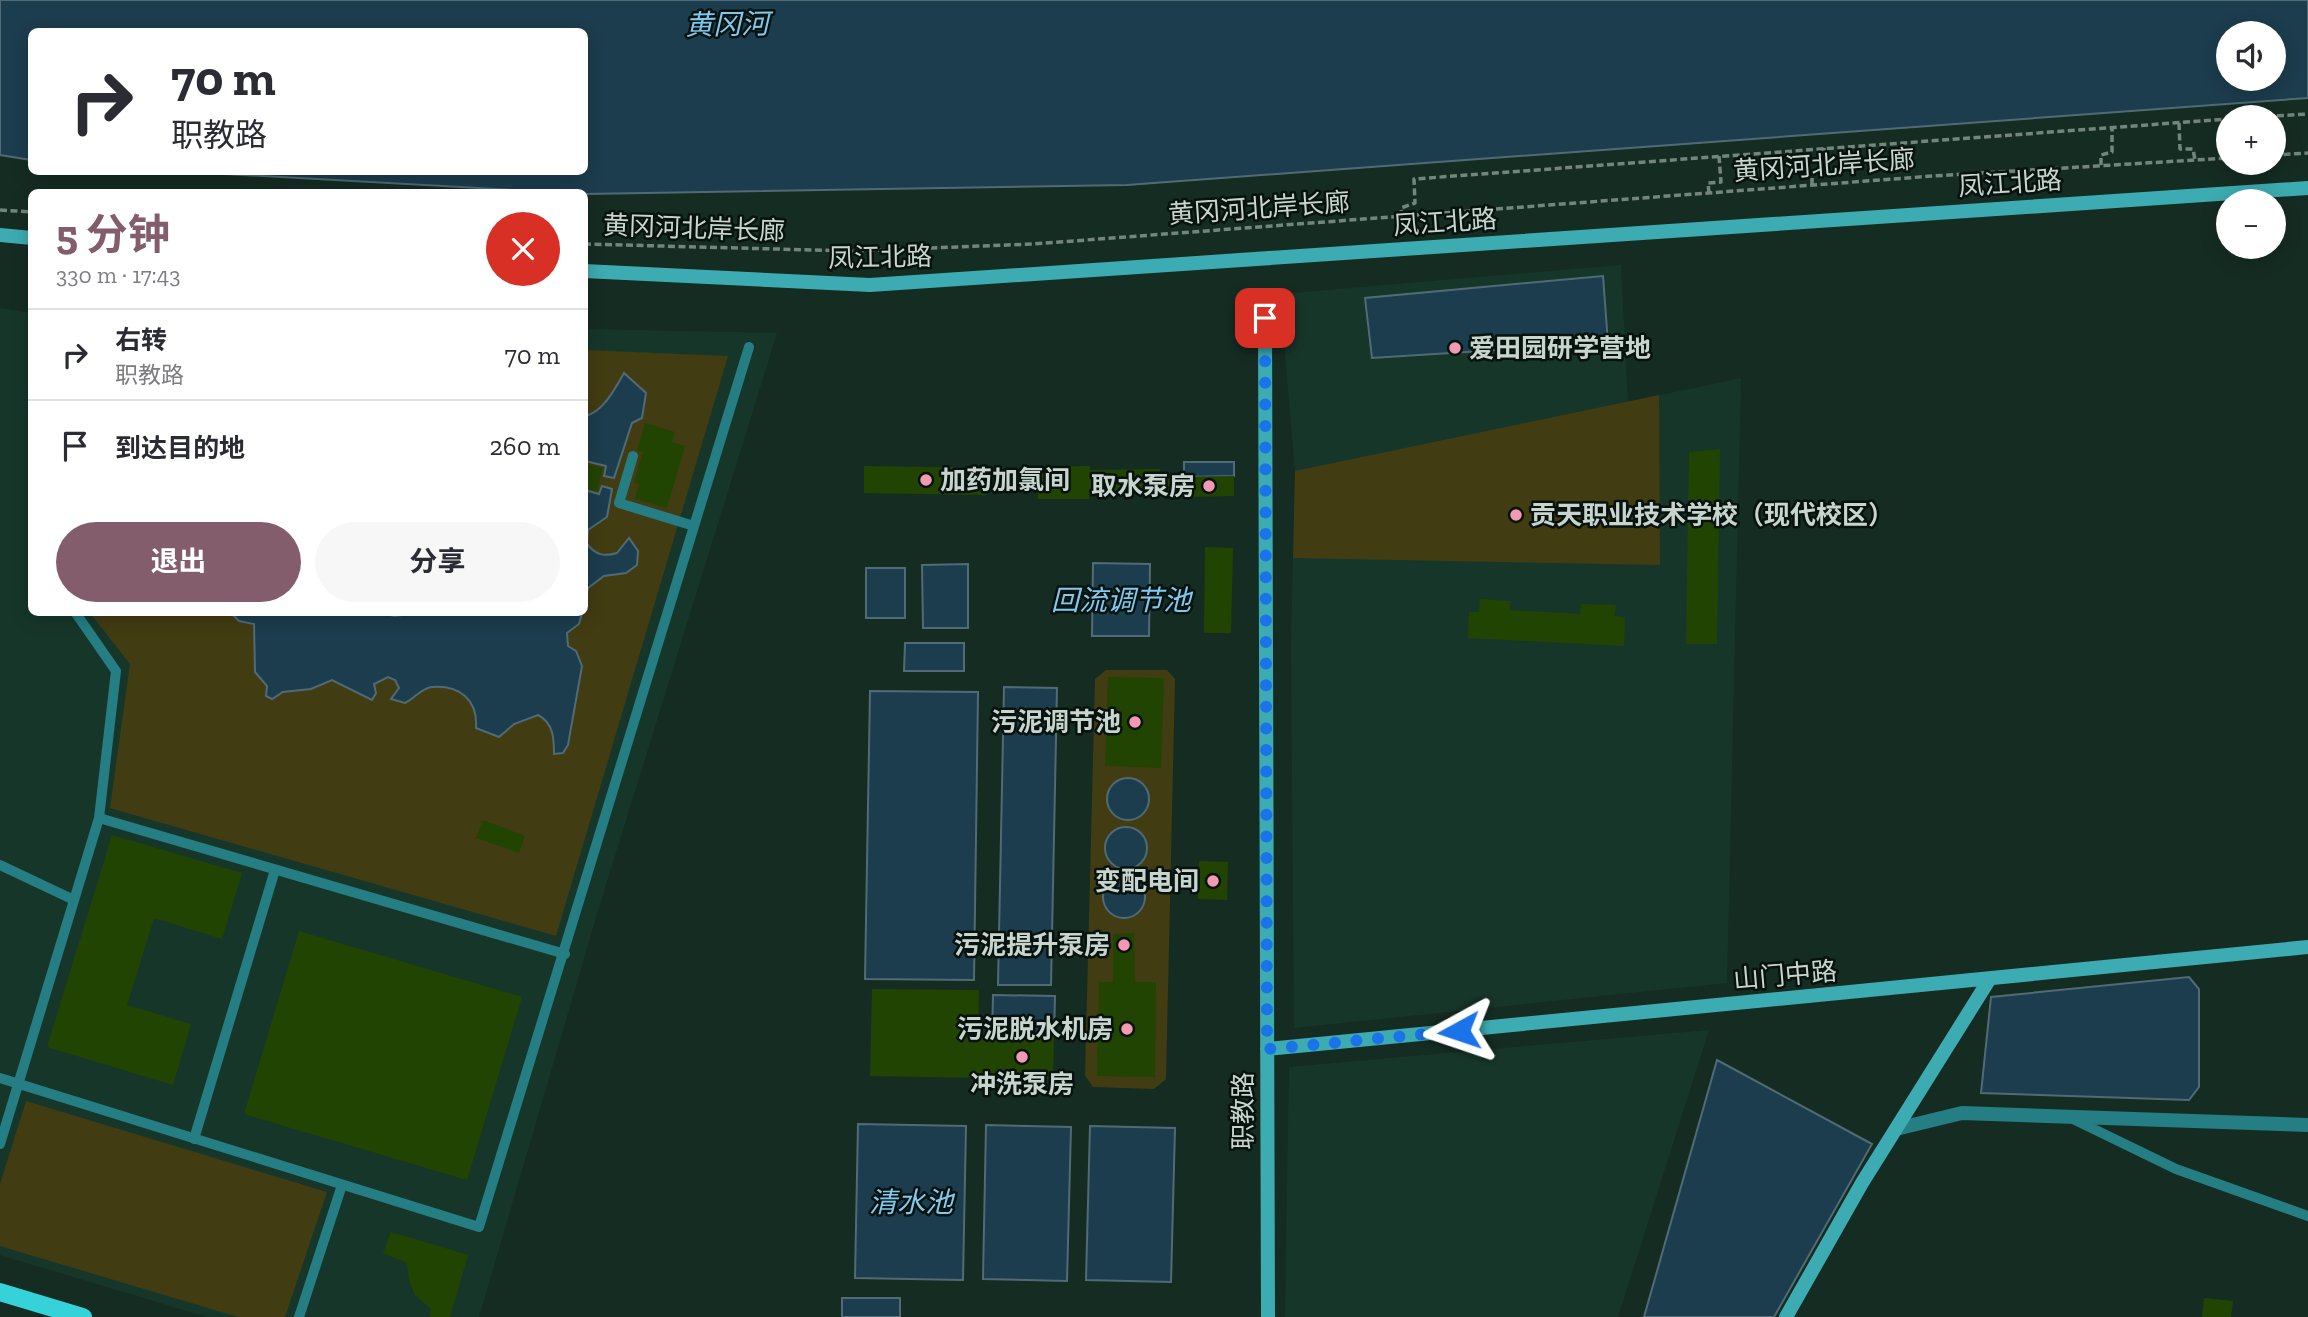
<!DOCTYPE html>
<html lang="zh">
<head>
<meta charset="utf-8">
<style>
	:root { --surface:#fff; --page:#f7f7f7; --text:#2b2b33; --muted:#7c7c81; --line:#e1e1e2; --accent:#845d6c }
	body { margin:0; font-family:"Zilla Slab","Noto Sans SC",serif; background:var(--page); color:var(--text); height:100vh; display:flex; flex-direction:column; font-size:26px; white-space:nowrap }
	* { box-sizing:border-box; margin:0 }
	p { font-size:23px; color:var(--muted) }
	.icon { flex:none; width:38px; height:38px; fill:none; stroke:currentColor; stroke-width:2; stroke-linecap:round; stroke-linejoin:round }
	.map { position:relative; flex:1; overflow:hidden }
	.drawer { position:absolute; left:28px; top:189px; width:560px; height:427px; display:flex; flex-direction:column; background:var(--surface); border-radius:10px; box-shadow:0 4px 18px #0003 }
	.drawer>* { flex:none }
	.guide { position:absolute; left:28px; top:28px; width:560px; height:147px; border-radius:10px; box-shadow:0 4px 18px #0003; background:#fff; color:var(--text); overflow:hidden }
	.controls { position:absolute; left:2216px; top:21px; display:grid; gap:14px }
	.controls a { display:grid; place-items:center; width:70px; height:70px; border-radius:50%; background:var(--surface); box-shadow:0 4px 18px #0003; font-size:35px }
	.pin { position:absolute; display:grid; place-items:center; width:60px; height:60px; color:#fff; margin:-30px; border-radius:14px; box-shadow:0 4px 10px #0006 }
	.me { position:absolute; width:77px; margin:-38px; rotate:265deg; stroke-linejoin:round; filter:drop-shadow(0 0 5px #0008) }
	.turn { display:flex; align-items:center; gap:24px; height:147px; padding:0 28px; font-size:32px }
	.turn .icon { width:91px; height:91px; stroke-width:2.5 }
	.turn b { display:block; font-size:49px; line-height:60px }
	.round { display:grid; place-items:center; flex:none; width:74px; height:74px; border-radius:37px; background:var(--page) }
	.summary { display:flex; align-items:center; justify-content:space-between; height:119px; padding:0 28px }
	h1 { font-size:42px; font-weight:700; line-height:52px; color:var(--accent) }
	.action { display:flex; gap:14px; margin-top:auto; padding:14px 28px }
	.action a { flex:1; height:80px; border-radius:42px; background:var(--accent); color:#fff; font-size:28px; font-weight:700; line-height:80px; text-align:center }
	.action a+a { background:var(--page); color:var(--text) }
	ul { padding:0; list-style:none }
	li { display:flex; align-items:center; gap:21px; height:91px; padding:0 28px; border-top:2px solid var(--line) }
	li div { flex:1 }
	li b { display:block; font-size:26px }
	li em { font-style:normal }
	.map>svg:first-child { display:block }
	.built { fill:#17362a }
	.green { fill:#423c12 }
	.water { fill:#1c3d4e; stroke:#506b75; stroke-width:2; fill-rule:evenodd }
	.building { fill:#224403 }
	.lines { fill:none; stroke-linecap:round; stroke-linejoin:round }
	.path { stroke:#73857d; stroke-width:3.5; stroke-dasharray:7 3.5; stroke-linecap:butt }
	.lane { stroke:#257e83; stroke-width:10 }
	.street { stroke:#257e83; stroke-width:14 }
	.secondary { stroke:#3dacb2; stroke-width:14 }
	.primary { stroke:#36d2d9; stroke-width:18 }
	.route { stroke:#1a73e8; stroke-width:12; stroke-dasharray:0 21.6 }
	.poi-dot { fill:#f19ab1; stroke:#08120e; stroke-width:2.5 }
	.labels { text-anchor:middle; stroke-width:5; stroke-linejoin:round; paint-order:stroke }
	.street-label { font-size:26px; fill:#c8d5cf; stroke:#08120e }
	.poi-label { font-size:26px; font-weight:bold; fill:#c8d5cf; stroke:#08120e; text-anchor:end }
	.water-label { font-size:28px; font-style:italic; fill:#81c9f0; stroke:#08120e }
</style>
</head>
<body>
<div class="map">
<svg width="2308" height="1317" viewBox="0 0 2308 1317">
	<rect width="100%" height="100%" fill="#152c23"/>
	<path class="built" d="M1621,265L1628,402L1741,378L1727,983L1294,1028L1291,645L1295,471L1280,294Z
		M0,308L31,313L32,612H584L585,329L777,333L600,904L479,1317H207L0,1255Z
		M1709,1030L1618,1317H1285L1289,1067Z"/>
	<path class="green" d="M585,350L728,356L556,936L110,808L130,664L90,613L584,612Z
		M1659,395L1660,565L1293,558L1295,471Z
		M1106,670H1167L1175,679L1166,1079L1154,1089L1093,1087L1085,1076L1095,679Z
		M26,1101L327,1192L285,1317H238L0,1246V1184Z"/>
	<path class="water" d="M0,0H2308V98L1127,185L585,194L190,172H584V32H32L31,160L0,155ZM2228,33H2273V79H2228Z
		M1603,276L1608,343L1372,358L1365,298Z
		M624,373L646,393L642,418L632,423L614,478L604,476L606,466L585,461V416C603,412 615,389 624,373Z
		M1184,462H1234V476L1184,477Z
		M602,486L612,489L607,517L588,530L587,544C596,555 604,557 617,553L629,538L638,551L637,565L626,573L604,576L588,588L585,604V490L599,494Z
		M1093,563L1150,564L1149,636H1092Z
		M968,564V628H923L922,565Z
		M866,568H905V618H866Z
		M384,613L394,616L427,612L582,613L579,624L567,633L568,646L576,651L582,666L568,745L563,753L554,754C554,737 553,723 538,715L514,724L499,737L476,728C478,700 460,685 432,687C421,688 414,699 405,703L391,699L399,688L395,680L388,677L374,684L376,693L372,700L332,680L311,689L283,692L272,699L266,696L267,686L255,672L254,624L239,621L231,613Z
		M905,643H964V671H904Z
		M1004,687L1057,688L1051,985H998Z
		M870,691L978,692L974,980L865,979Z
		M1107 799a21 21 0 1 1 42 0a21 21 0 1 1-42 0Z
		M1105 848a21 21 0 1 1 42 0a21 21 0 1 1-42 0Z
		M1103 897a21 21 0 1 1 42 0a21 21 0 1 1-42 0Z
		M2189,977L2199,989V1087L2189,1100L1981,1093L1991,997Z
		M993,995L1055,996L1054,1037L992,1036Z
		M1717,1060L1872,1144L1774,1317H1644Z
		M858,1124L966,1126L963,1280L855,1278Z
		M986,1125L1071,1127L1067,1281L983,1279Z
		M1090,1126L1175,1128L1171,1282L1086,1280Z
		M842,1298H900V1317H842Z"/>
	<path class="building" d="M645,423L675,432L672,442L685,446L667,508L635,499L639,484L634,483L643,452L637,450Z
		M1720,449L1717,644H1686L1689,452Z
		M584,464L603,468L597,491L584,488Z
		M864,466L988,468L987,495L864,493Z
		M1090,466V470L1160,469V477L1234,476V496L1184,497V492L1089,493V499H1038V467Z
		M1205,547L1233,548L1231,633H1204Z
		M1480,599L1510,601V610L1580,614L1581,604L1616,605L1614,616L1625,617L1624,646L1468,638L1469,612H1479Z
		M1108,677L1164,678L1161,768L1105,766Z
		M483,820L525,836L519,853L476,838Z
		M112,835L242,873L222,939L154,918L127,1005L191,1024L173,1085L47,1047Z
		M1199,861L1228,862L1227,900L1198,899Z
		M299,931L522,997L467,1180L244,1114Z
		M1134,933L1135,982H1156L1155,1077L1097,1076L1099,982H1113V934Z
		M872,989L979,990L978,1036L1054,1037L1053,1079L870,1076Z
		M391,1232L468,1255L450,1317H430L431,1309L415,1295L409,1280L407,1263L383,1253Z
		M2204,1298L2233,1301L2231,1317H2202Z"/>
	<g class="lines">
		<path class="path" d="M2256,117L2308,114
			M2179,123L2180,149H2193L2195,160
			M2273,155L2308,153
			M2101,165V155L2112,152V128
			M1812,185V174L1825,171L1824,148
			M1709,193L1708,183L1721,182L1719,156
			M0,210L32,212
			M1402,217L1401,208L1415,203L1414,179L2228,119
			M584,244L852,251L1033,244L1933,176L2228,158"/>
		<path class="lane" d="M633,456L619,503L694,526
			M99,818L565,954
			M0,865L74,900
			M0,1078L479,1227L749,347
			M2073,1119L2176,1169L2308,1216
			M194,1139L275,870
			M0,1144L99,818L116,671L75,612
			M299,1317L342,1185"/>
		<path class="street" d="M1896,1129L1962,1113L2308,1125"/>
		<path class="secondary" d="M0,235L32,238
			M584,271L870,285L2308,188
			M1265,318L1268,1317
			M1267,1049L2308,947
			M1786,1317L1862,1183L1989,980"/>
		<path class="primary" d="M0,1292L83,1317"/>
	</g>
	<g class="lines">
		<path class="route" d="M1265,318L1267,1049L1459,1031"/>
	</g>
	<g class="poi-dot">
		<circle cx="1455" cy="348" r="7"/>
		<circle cx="926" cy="480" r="7"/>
		<circle cx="1209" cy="486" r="7"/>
		<circle cx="1516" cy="515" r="7"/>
		<circle cx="1135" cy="722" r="7"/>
		<circle cx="1213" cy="881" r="7"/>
		<circle cx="1124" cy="945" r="7"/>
		<circle cx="1127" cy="1029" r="7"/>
		<circle cx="1022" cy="1057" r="7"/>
	</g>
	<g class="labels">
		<g class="street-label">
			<text transform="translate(1824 165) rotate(-4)" y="9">黄冈河北岸长廊</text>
			<text transform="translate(2010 183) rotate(-4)" y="9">凤江北路</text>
			<text transform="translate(1259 208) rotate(-4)" y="9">黄冈河北岸长廊</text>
			<text transform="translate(1445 222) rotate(-4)" y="9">凤江北路</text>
			<text transform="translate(694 228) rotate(2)" y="9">黄冈河北岸长廊</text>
			<text transform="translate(880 257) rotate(-1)" y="9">凤江北路</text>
			<text transform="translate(1785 975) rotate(-5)" y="9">山门中路</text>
			<text transform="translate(1243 1111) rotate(-90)" y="9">职教路</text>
		</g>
		<g class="poi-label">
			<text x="1469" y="357" text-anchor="start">爱田园研学营地</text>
			<text x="940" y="489" text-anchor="start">加药加氯间</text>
			<text x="1195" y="495">取水泵房</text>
			<text x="1530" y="524" text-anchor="start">贡天职业技术学校（现代校区）</text>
			<text x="1121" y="731">污泥调节池</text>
			<text x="1199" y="890">变配电间</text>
			<text x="1110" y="954">污泥提升泵房</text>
			<text x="1113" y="1038">污泥脱水机房</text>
			<text x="1022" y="1093" text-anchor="middle">冲洗泵房</text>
		</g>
		<g class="water-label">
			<text transform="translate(727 24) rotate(-1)" y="10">黄冈河</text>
			<text x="1121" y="610">回流调节池</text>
			<text x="911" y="1212">清水池</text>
		</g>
	</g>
</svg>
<div class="controls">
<a><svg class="icon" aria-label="sound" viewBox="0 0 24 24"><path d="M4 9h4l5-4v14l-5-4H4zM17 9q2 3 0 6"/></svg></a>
<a>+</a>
<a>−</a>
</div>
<div class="pin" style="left:1265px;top:318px;background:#d93025"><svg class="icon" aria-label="arrive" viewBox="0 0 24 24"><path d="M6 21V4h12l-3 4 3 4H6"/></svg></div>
<svg class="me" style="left:1459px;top:1031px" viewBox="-20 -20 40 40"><path d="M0-17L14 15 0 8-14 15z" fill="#1a73e8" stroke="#fff" stroke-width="4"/></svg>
<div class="guide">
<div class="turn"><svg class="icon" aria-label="right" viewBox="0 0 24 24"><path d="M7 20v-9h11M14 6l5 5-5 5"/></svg><div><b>70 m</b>职教路</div></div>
</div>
<section class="drawer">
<div class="summary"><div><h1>5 分钟</h1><p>330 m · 17:43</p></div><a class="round" style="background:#d93025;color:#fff"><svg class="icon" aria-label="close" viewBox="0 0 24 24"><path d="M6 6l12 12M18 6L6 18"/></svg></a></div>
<ul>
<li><svg class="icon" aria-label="right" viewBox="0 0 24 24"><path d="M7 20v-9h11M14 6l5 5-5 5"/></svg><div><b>右转</b><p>职教路</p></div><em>70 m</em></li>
<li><svg class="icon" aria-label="arrive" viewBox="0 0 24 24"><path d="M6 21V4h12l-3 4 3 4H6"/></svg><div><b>到达目的地</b></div><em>260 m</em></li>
</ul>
<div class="action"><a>退出</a><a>分享</a></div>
</section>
</div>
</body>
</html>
